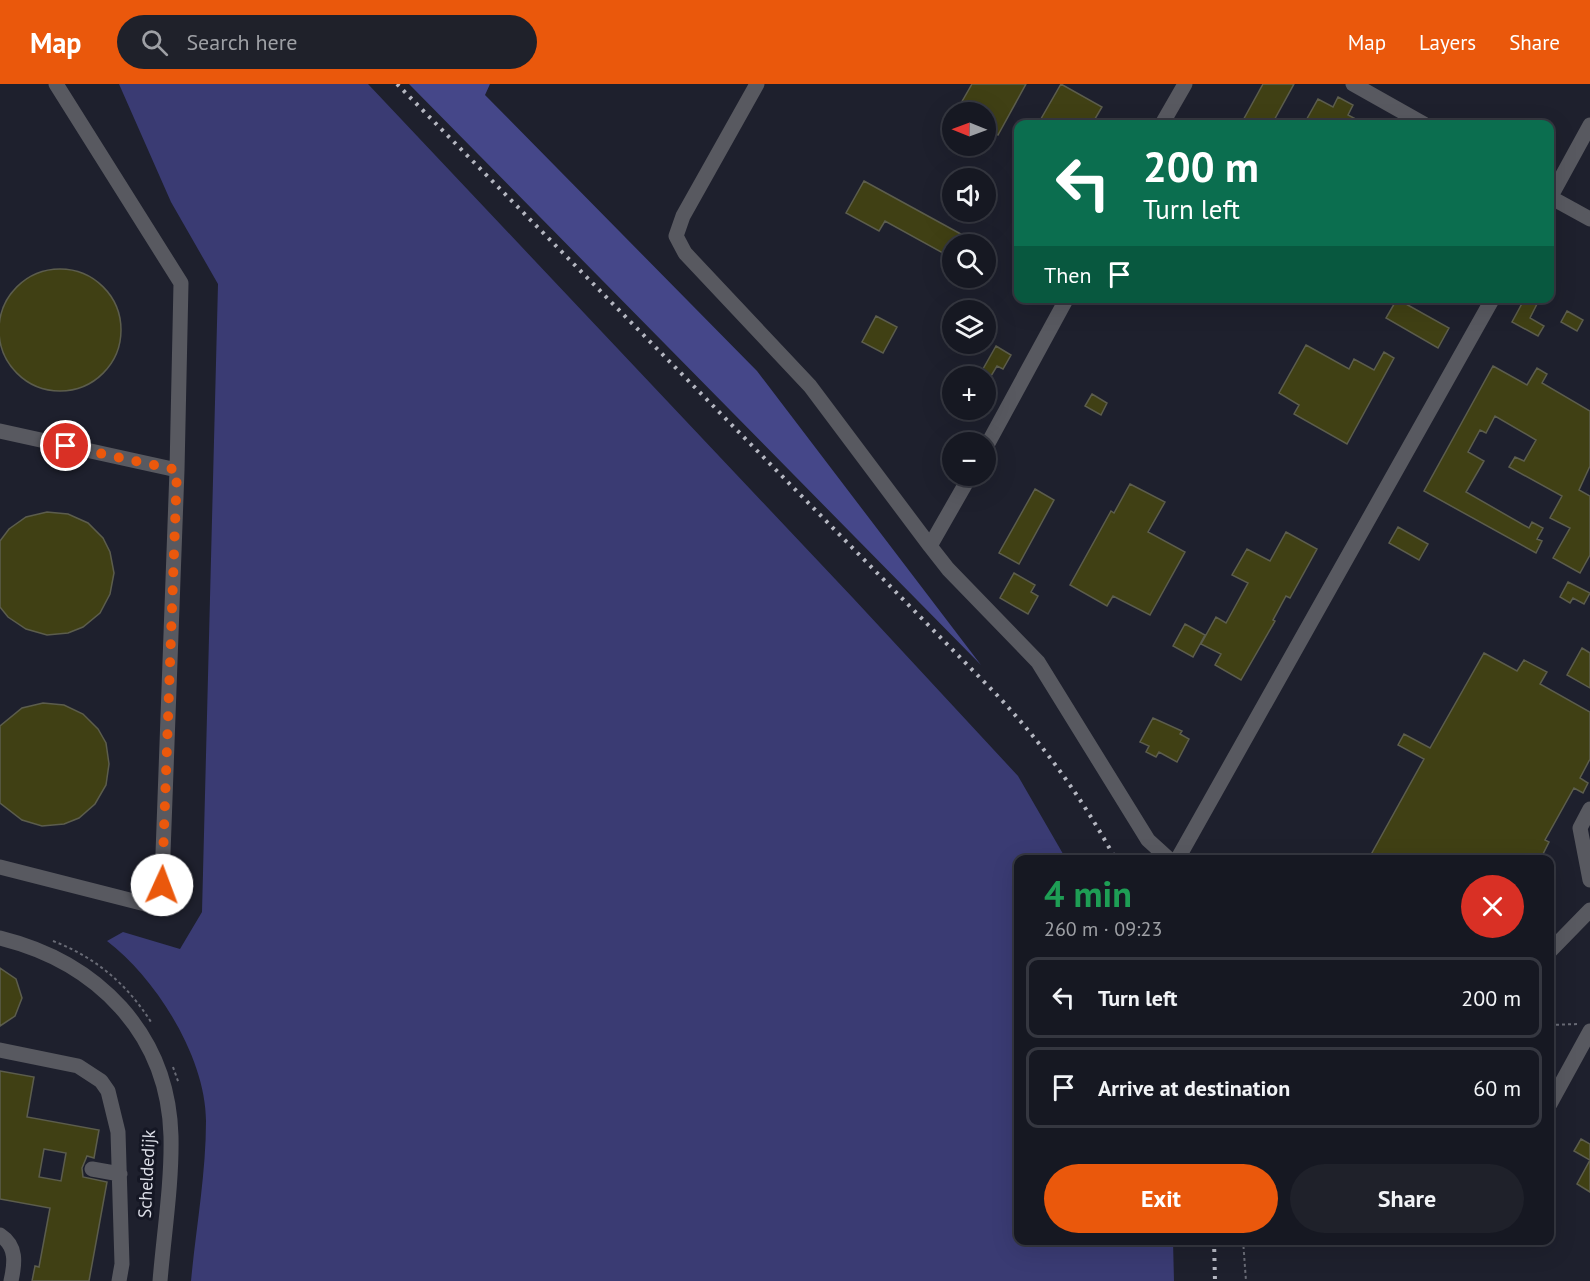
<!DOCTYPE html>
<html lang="en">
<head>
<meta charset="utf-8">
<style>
	:root { --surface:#161822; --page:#1f212a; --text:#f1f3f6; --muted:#9ea0a5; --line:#353740; --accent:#ea580c }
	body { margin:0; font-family:"PT Sans",sans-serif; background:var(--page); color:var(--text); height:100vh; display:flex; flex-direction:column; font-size:22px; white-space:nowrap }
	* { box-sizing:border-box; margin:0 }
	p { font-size:20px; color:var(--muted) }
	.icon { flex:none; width:33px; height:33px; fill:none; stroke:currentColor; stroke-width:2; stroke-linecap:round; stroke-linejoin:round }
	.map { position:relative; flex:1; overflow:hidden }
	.panel { position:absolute; left:1014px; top:771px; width:540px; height:390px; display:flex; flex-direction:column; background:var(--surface); border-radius:12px; box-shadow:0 6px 24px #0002,0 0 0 2px var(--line) }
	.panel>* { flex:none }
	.guide { position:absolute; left:1014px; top:36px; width:540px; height:183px; border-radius:12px; box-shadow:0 6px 24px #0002,0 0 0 2px var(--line); background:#0b6e4f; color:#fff; overflow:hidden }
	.needle { width:39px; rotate:271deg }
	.controls { position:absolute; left:942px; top:18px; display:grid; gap:12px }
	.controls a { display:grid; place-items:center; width:54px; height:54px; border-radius:50%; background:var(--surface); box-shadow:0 6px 24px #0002,0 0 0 2px var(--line); font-size:30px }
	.pin { position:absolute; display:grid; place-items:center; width:51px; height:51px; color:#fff; margin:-26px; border:3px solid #fff; border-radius:50%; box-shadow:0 2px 6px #0007 }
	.me { position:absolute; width:66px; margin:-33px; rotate:2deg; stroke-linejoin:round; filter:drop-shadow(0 0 4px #0008) }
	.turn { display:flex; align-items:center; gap:21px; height:126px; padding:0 30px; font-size:27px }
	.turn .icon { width:78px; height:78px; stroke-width:2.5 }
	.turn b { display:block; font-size:42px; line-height:51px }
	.then { display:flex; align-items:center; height:57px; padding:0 30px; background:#0003; gap:12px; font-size:22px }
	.round { display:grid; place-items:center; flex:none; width:63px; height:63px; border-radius:32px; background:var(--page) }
	.overview { display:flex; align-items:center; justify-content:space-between; height:102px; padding:0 30px }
	h1 { font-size:36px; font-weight:700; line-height:45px; color:#1e9e55 }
	.primary-button { display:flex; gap:12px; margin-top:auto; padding:12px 30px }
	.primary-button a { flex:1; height:69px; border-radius:36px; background:var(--accent); color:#fff; font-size:24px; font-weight:700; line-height:69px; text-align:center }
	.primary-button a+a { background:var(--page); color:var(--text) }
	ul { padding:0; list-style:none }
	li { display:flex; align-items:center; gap:18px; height:81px; margin:0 12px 9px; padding:0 18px; border:3px solid var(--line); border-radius:12px }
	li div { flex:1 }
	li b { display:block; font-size:22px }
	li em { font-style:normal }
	header { display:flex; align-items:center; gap:36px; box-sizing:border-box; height:84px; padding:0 30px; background:var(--accent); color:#fff }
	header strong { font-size:28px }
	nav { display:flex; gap:33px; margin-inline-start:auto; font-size:21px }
	.search { width:420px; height:54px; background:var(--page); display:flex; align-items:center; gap:15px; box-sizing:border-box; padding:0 21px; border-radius:33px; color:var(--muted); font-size:22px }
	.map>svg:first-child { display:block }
	.green { fill:#3a3b73 }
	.forest { fill:#454789 }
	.building { fill:#404014; stroke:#5c5d4d; stroke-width:1.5; fill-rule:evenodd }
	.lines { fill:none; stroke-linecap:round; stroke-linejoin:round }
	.path { stroke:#696b76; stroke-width:2; stroke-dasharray:3 3; stroke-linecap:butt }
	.minor { stroke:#585960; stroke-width:15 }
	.rail { stroke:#b5b7c1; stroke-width:4; stroke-dasharray:3 6; stroke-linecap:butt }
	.route { stroke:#ea580c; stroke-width:10; stroke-dasharray:0 18 }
	.labels { text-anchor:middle; stroke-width:6; stroke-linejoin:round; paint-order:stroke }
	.street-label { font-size:18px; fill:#dcdee7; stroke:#151724 }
</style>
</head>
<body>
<header>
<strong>Map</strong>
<div class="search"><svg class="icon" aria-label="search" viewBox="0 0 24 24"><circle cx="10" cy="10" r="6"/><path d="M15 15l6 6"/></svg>Search here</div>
<nav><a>Map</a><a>Layers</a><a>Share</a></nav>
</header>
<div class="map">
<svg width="1590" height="1197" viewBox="0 0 1590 1197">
	<rect width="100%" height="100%" fill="#1e202d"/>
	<path class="green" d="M119,0H368L853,514L1018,692L1066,775L1018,776V1156L1173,1157L1174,1197H191C196,1144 206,1090 206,1037C206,974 156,894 107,857L123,848L180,865L202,828L218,200L171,118Z"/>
	<path class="forest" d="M409,0H490L485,11L757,287L981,581Z"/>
	<path class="building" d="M972,0H1026L998,51L986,44V28H956Z
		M1061,0L1102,23L1092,40H1038Z
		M1263,0H1294L1272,40H1241Z
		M1338,13L1353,21L1348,31L1365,40H1304L1318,15L1333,23Z
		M864,97L979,160H952V174L885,137L879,147L846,129Z
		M-1 246a61 61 0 1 1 122 0a61 61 0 1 1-122 0Z
		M1525,214H1540L1530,234L1544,242L1538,252L1512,238Z
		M1397,215L1449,244L1438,264L1386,234Z
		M1567,227L1583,236L1577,247L1561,238Z
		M876,232L897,243L883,269L862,258Z
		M1306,261L1349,285L1354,275L1374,286L1384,268L1394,274L1347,360L1294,330L1299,321L1279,309Z
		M996,262L1011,271L1003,285L997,282L991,292H979Z
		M1493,282L1527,301L1537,284L1547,290L1542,299L1590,327V382L1579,406L1590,412V471L1580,489L1553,474L1570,444L1550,434L1562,412L1509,383L1515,373L1524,377L1536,356L1495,332L1486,349L1480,346L1468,368L1484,377L1466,408L1529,444L1532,438L1543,444L1537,455L1542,457L1536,469L1424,407Z
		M1092,310L1107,319L1101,331L1085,322Z
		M1130,400L1165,418L1148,448L1185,468L1150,531L1113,512L1107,522L1070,501L1111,427L1114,429Z
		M1035,405L1054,416L1019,480L999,469Z
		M47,428L68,430L88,439L103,454L110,468L114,489L110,510L100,529L83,543L68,549L47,551L26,545L8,533L0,523V457L9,445L26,433Z
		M1398,443L1428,460L1419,476L1389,459Z
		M1286,448L1317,465L1290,514L1286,512L1273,536L1275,537L1241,596L1215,581L1221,570L1201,560L1216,533L1226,539L1248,499L1232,491L1247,465L1270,477Z
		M1014,489L1035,501L1031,508L1038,512L1028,530L1000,514Z
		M1568,498L1590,509L1584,520L1573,514L1570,519L1560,513Z
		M1185,540L1205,551L1193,573L1173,562Z
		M1582,564L1590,569V604L1567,591Z
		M1484,569L1517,587L1524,576L1547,588L1540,600L1590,628V675L1580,694L1588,699L1583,709L1574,704L1545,756L1549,758L1540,776H1368L1424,675L1398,661L1404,650L1430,664Z
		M43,619L64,621L83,630L98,645L106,659L109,680L106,701L95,720L79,734L64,740L42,742L22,736L0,719V642L22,624Z
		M1153,634L1182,647L1180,650L1189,655L1177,678L1159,668L1156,673L1146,668L1149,662L1140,658Z
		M0,884L16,895L22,914L15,932L0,942Z
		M0,987L34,993L27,1033L99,1046L94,1074L87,1072L82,1084L83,1093L107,1098L89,1197H32L35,1182L39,1183L50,1124L0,1115ZM44,1065L66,1069L61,1097L39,1093Z
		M1581,1055L1590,1060V1108L1577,1100L1590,1076L1574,1067Z"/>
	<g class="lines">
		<path class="path" d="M53,857C95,873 127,900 151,938
			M1550,941L1578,940
			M173,983L179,1000
			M1243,1156L1246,1197"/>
		<path class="minor" d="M757,0L683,132L676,152L685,169L810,302L930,462L970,392
			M1353,0L1424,40
			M1162,40L1185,0
			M1550,113L1590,135
			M1550,114L1590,41
			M0,347L177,386L181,199L56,0
			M986,363L1067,214
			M930,462L948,485L1038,578L1148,756L1170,776
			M1590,725L1580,744L1590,796
			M1177,776L1493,214
			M0,783L161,824L177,386
			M0,854C97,878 168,949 171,1052C172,1099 164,1149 160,1197
			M1550,867L1590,826
			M0,966L78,982L101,997L108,1007L118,1048L122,1180L119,1197
			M1550,1020L1590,947
			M92,1085L120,1090
			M0,1151C17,1162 15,1179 11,1197"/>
		<path class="rail" d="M397,0L996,610C1043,660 1083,715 1116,776
			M1214,1156L1215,1197"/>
	</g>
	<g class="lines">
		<path class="route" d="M66,362L177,386L162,801"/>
	</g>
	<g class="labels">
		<g class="street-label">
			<text transform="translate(147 1090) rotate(-87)" y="6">Scheldedijk</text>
		</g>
	</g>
</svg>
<div class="controls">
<a><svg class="needle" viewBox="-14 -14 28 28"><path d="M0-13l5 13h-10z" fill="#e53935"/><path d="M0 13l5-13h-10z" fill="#9ea0a5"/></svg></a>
<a><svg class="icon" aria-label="sound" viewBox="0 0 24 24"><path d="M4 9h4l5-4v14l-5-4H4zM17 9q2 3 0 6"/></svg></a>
<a><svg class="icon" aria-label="search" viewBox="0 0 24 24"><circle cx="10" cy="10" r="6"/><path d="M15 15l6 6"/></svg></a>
<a><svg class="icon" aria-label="layers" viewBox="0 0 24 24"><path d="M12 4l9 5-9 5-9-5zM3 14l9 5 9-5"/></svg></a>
<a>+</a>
<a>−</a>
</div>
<div class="pin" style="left:66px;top:362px;background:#d93025"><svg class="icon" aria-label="arrive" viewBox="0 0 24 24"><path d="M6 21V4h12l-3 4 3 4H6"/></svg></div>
<svg class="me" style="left:162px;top:801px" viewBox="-20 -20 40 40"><circle r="19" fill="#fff"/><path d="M0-13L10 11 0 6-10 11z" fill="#ea580c"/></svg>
<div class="guide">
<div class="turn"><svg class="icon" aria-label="left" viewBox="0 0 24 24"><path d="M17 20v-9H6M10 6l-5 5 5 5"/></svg><div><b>200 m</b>Turn left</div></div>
<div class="then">Then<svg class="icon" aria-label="arrive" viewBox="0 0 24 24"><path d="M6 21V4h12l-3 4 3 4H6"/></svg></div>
</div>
<section class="panel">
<div class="overview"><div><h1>4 min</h1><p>260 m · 09:23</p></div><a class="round" style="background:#d93025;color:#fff"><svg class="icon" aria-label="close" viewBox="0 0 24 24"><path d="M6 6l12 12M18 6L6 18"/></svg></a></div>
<ul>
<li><svg class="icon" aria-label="left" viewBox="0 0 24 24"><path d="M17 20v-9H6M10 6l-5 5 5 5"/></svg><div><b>Turn left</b></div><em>200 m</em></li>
<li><svg class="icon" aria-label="arrive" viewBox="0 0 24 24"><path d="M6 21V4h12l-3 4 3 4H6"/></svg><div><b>Arrive at destination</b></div><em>60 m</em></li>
</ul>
<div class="primary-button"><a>Exit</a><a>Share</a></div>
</section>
</div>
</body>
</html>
